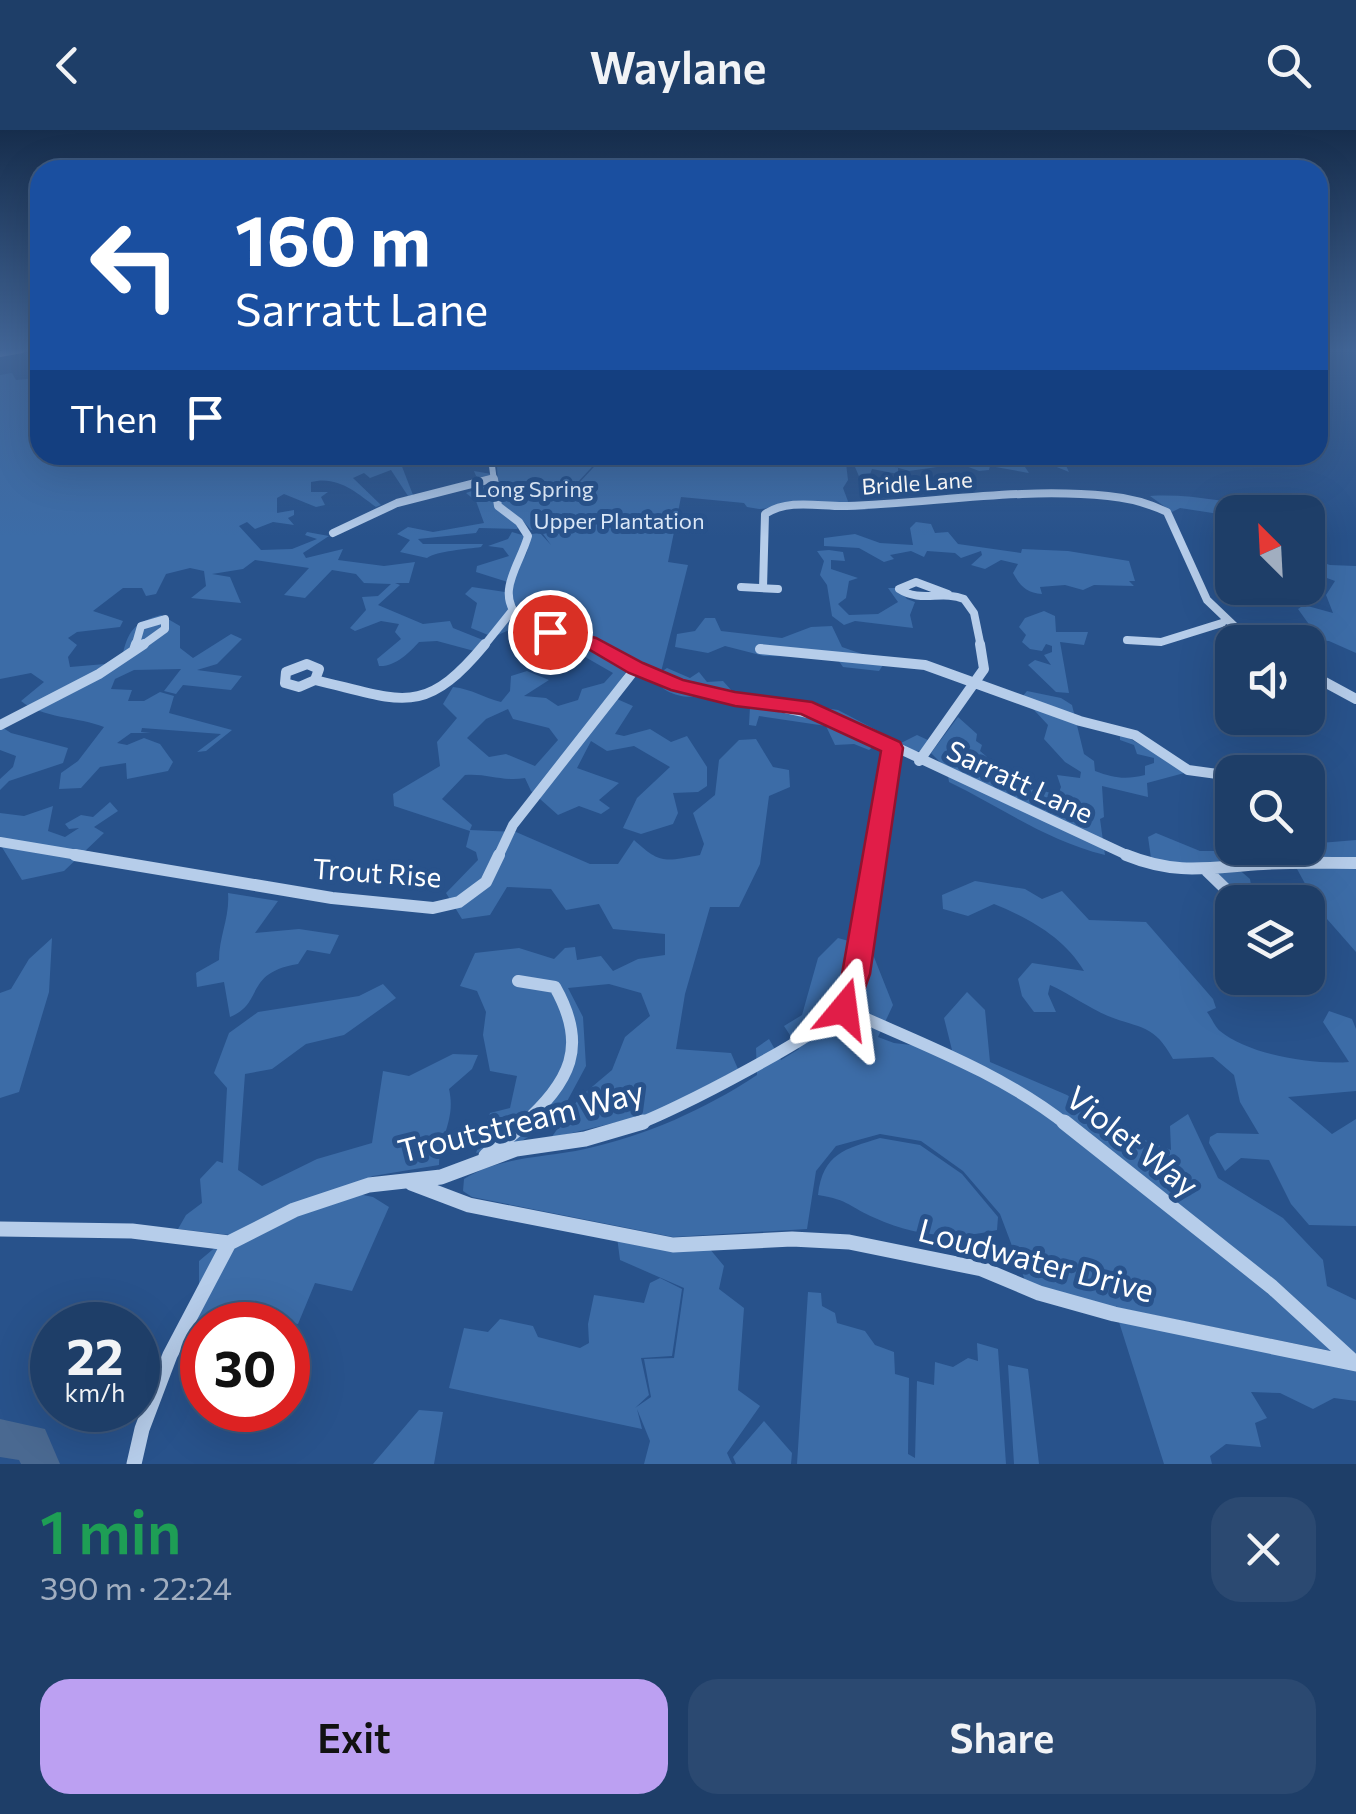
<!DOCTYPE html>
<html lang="en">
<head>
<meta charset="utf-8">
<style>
	:root { --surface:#1e3e68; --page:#2b4971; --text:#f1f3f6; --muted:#a1aec0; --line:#3c577c; --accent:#bca0f2 }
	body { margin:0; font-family:Commissioner,sans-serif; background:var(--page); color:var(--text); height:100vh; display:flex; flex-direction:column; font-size:38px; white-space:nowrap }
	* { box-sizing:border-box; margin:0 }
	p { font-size:32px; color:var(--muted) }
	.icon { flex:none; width:55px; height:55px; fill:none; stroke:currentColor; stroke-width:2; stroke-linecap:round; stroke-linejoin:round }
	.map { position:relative; height:1334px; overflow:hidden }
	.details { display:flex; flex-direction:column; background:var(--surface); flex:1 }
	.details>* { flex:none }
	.top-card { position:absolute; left:30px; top:30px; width:1298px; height:305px; border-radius:30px; box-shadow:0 10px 40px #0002,0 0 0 2px var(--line); background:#1a4fa0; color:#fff; overflow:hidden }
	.needle { width:65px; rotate:336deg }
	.controls { position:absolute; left:1215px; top:365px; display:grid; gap:20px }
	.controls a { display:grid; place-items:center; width:110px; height:110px; border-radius:20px; background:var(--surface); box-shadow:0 10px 40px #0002,0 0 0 2px var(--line); font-size:50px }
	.speed { position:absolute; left:30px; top:1172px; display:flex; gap:20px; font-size:50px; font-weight:700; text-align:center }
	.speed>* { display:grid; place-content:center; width:130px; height:130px; border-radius:50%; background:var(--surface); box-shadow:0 10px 40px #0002,0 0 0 2px var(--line); line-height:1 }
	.speed small { font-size:25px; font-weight:400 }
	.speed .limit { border:15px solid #d22; background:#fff; color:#111 }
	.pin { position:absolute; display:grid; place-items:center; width:85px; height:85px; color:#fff; margin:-42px; border:5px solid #fff; border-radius:50%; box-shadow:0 2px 10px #0007 }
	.me { position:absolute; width:110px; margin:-55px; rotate:16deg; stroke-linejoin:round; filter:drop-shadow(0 0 8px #0008) }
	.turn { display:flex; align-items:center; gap:35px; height:210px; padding:0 40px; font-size:45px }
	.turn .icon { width:130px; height:130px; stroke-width:2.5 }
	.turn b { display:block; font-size:70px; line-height:85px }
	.then { display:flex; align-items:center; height:95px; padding:0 40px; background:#0003; gap:20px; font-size:38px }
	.round { display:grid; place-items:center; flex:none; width:105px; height:105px; border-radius:30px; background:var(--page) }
	.overview { display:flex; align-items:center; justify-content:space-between; height:170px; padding:0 40px }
	h1 { font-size:60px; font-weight:600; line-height:75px; color:#1e9e55 }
	.primary-button { display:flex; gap:20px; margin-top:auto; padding:20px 40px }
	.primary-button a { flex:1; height:115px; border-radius:30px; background:var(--accent); color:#111; font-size:40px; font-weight:600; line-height:115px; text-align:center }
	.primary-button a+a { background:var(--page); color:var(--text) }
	header { display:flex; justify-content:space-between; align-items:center; height:130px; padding:0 40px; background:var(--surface); font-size:45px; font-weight:600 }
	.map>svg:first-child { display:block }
	.green { fill:#3c6ca7; fill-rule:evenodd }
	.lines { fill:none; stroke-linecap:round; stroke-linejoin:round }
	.river { fill:#4a6991; fill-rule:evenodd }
	.street-far4 { stroke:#b6cdea; stroke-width:6 }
	.street-far3 { stroke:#b6cdea; stroke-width:8 }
	.street-far2 { stroke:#b6cdea; stroke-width:10 }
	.street-far1 { stroke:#b6cdea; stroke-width:12 }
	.street { stroke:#b6cdea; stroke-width:15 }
	.route { fill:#e11d48; stroke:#92132f; stroke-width:2.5 }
	.labels { text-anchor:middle; stroke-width:10; stroke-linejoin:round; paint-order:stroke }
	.far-street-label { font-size:22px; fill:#fff; stroke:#28528b }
	.far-park-label { font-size:22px; fill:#dae7f7; stroke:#28528b }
	.street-label { font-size:28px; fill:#fff; stroke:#28528b }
	.near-street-label { font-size:32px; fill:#fff; stroke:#28528b }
</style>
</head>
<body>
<header><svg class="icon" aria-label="back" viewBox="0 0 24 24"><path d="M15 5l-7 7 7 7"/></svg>Waylane<svg class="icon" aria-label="search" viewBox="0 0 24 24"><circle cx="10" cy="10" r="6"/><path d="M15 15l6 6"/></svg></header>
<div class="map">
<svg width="1356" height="1334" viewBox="0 0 1356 1334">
	<rect width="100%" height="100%" fill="#28528b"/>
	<path class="green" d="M12,243L16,250L40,248V325H370L371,333L401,334L413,365L408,366L391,340L370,348L364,343L353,348L381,375L376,377C356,362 337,345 311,352V362H328L321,367L325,375L316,377L284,364L277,368V383L294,380V385L288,388L294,395L273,392L255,399L247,392L239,396L261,420L292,419L317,409L305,405L307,402L329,406L303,423L306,428L343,419L338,430L384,436L415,432L409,453H395L400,455L378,475L423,494L450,491L453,498L488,512L478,522L437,511L419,512C409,523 395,537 379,536L377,529L401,509L395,502L399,494L381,491L355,501L350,498L366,480L362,467L378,466L391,454L364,453L356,444L332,440L305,468L284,465L309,438L255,430L243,439L212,444L230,447L241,473L191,468L206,456L204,441L190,438L166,444L156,464L146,466L142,458H123L93,481L123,491L120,497L77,502L68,508L77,515L68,527L70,537L105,534L123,523C129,498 137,492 161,485L180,496V518L193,528L231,504L242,509L217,534L197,540L242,546L231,560L183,555L176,564L164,561L181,539L134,540L115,549L111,559L132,560L128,571H144L160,562L174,566L169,583L232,600L206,621L197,622L221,604L142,598L141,602L151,603H131L117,613L127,615L144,608L160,614L173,632L168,641L127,649L126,633L100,637L81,658L59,659L61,643L78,631L104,597C79,587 41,588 21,571L44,552L31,543L0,549V245Z
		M488,325H603L578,352L571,370L579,353L605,325H845L848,350L843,358L849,374L759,379L747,377L744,373L681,367L668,432L688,435L661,542L667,538L690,548L699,542L707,552L723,551L732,561L728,565C701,567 671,573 654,549L658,545L591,510L524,487L511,469V453L476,442L477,436L509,426L503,418L488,416L508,409L512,402L529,407L525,428L532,404L540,403L551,415L541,401L531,400L523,391L517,399L479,398L476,403L418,409L423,414H483L481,417C467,419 437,421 427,428L400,422L410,410L397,404L408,397L433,402L484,393L476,371L466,363L492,354L491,350L476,346L474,341L497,345L498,357L497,335Z
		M909,325H932L937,337L909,341L892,336L898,338V344L872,339L868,350L861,351L852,330L854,326C871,334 893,330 909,325Z
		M951,325L992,328L1061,325L1069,342L1047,333L1023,334L1029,343L990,336L989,340L979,341L945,328Z
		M1150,366C1201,363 1249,378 1298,382H1232V386L1180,378L1172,382Z
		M916,392L931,394L935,403L948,402L958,414L1021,423L1022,419L1068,421L1129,431L1135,451H1129L1134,456L1094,455L1083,460L1065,455L1040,457L1042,464C1027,463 1020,456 1013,443L1018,434L1001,430L985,439L971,435L982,425L981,421L961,428L955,423L927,421L924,427L911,421L890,425L894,429L884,432L859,418L824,416V408L855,404L880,413L913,415L910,398Z
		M829,420L843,422L845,431L831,430V439L858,448L849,451L846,468L838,474L849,485L878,484L898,472L888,458H897L907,469L915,472L910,485L913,498L855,491L844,495L832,486L827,455L820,445L824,431L817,421Z
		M1308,428L1330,435L1356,436V523L1329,511L1311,510L1313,500L1298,479L1304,475L1333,483L1326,465L1335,451L1308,441Z
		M472,457L505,462C522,515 543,497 586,514C600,520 615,529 629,537L610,566L633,576L615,604L624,606L650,599L671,612L687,606L707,637V656L698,662L673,663L678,683L673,694L641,704L623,698L637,668L670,637L634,616L607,621L591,611L577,638L619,653L599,670L610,678L601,684L579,676L558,685L531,661L525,648C503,652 487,643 465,645L442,669L472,695L470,700L516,702L590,734H618L634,710C661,735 665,731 700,725L704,714L693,683L715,665L719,630L739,610L756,609L773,637L789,640L790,657L769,666L760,734L739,777H710L685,864L676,919L731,923L738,939L659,982L551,1008L580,967L612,940L625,907L650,886L641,863L609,854L568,858L583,887L586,936L557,990L518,1013L476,1023L490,983L510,978L517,946L490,941L483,905L486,882L477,861L460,856L475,823L519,818L554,829L565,818L575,817L577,830L601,826L613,841L638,829L665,825V804L613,799L599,774L566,780L551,759L507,757L490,785L462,789L446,763L478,730L476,722L466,717L470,701L394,676L393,664L440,636L437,612L457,588L443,574L453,557C472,559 484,568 501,572L510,561L511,546L527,541L549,550L524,566L546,568L558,576L578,570L582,559L604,553L613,543L580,524L556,528L507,501L493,507L471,498L477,473L465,464ZM508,579L513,589L549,598L558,610L535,636L506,624L489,627L467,608L486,589Z
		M1044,481L1055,486L1056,502H1088L1084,515L1060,512L1069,563L1056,562L1028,535L1035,530L1051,535L1044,525L1052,522V516L1046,514L1042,521L1030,519L1022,512L1026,505L1019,497L1025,488Z
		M705,488H715L721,501L782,508L811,497L832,496L842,517L885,532L879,541L843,537L836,527L764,526L725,516L708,523L675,517L677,504L695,501Z
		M732,561L755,564L759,574L828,589L825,578L838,580L901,613L917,605L930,611L922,622L877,614L869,620L854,614L835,615L826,596L759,586L756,596L749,595L750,577L731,573Z
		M1027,561L1061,568L1072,575L1084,624L1094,631L1095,641C1114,648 1125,650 1145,645V636L1154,633V628L1137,624L1134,615L1120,610V603L1188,642L1147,653L1148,667L1102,656L1104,687L1100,689L1105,725C1045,710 1003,678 949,652L947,639L931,623L958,587L977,604L976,611L982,615L980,621L987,627L979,632L972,622L963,619L956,630L962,638L1058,665L1061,657L1057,645L1080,648L1081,642L1065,632L1044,609L1048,595L1022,567Z
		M0,596L11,603L68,618L63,633L9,651L0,660V649L13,637L16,626L0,620Z
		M110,672L118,681L94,697L104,703L64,741L22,750L0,714V683L24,686L53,676L48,701L65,707L79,698L69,699L65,694L81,685L93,687Z
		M1156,703L1200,721H1222L1232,710V718H1308V714L1356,710V822L1320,781L1297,739L1236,737L1250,749L1253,767L1242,768L1217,745L1151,728L1148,707Z
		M975,751L1025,759L1042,769L1062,761L1089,790L1146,792L1213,869L1216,878L1207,882C1211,887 1215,897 1220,901C1249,925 1313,935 1349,932L1323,892L1329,881L1352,889L1356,899V961L1288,967L1332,1004L1356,989V1096L1309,1095L1291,1074L1269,1030L1241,1028L1225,1041L1209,1013L1210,1007L1217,1003L1259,1004L1240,972L1234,945L1213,927L1173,929C1154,894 1141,899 1108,886C1089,878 1070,864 1050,855L1048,864L1056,882H1034L1022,866L1018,849L1032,833L1084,841C1065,808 1029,788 994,774L968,786L943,779L942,765Z
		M228,763L278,771L255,803L299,799L339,805L330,824L307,820L298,834C243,843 265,873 230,887L224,852L197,857L196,843L219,830C219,806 230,787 228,763Z
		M52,808L49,862L19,962L0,968V863L11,859L29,829Z
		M838,808L870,817L893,875L878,907L894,913L952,920L944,888L967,862L985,880L990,932L1067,965L1124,1002L1171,1020L1170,996L1188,984L1218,1048L1283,1088L1323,1130L1327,1156L1356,1170V1226L1109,1176L1026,1153L1000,1084L963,1041L921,1011L880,1004L836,1016L816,1041L807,1099L673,1107L472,1067L463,1061L464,1049C501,1026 544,1028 585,1019C647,1005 704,980 757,945L756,918L769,909L781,930L799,919L784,896L802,885L818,828Z
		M383,854L396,868L344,905L306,914L272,939L245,944L238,1040L262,1056L317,1029L372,1013L383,941L409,946L453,924L478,925L472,939L449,959C456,990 440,1004 439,1035L373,1046L338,1060L373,1067L389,1077L352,1161L315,1153L298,1194L269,1189L266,1195H202V1222L184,1217L199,1181V1131L230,1105L178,1099L186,1085L202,1073L200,1049L217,1031L223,1033L227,958L214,943L229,903L258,882L359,866Z
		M880,1008L920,1015L962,1044L998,1087L997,1100C957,1110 913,1106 875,1088C849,1077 850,1070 818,1065C823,1023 845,1019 880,1008Z
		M617,1107L709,1118L724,1136L719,1159L744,1178L738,1260L760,1276L727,1323L732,1334H644L650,1311L637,1279L642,1299L449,1258L464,1198L488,1202L500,1189L533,1196L538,1207L580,1218L589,1213L588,1194L594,1165L644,1173L650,1153L660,1148L682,1159L672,1226L641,1228L649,1265L635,1278L651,1267L644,1229L674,1228L684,1158L620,1130Z
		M808,1162L821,1163L822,1176L835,1183L837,1193L865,1201L875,1215L894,1222L895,1244L909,1248L908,1324L915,1328L917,1251L934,1255L935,1232L953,1237L968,1228L978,1231L977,1213L998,1219L1006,1334H797Z
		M1119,1192L1356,1234V1271L1334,1268L1313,1279L1280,1263L1251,1262L1267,1288L1255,1293L1261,1317L1226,1314L1210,1326L1212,1334H1164Z
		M1008,1235L1028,1239L1039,1334H1014Z
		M419,1280L443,1282L434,1334H373Z
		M764,1291L792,1323L791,1334H736L733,1327Z"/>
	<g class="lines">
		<path class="river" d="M0,1289L45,1299L60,1334H21L19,1330L0,1327Z"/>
		<path class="street-far4" d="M0,224L22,220
			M482,325L492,336L494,351
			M481,351L494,348"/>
		<path class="street-far3" d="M494,349L498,376L519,392L528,406C520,435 494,463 520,489L599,517
			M333,403L397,373L491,349
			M741,457L778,459
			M763,458L765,384C790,368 820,377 847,376C934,373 1021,357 1108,366C1130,368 1148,373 1167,382L1207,470L1251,512
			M948,464L916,452L899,459C920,473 942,460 964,469L974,483L981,517
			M1127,510L1161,512L1222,493
			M135,517L141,496L165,489V499L140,517
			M483,517L511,482"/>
		<path class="street-far2" d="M594,514L677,555L836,589L1131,727
			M760,519L925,535L1080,591L1135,605L1188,640L1232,646
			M134,520L136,514
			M307,534L319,539L315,550L299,557L285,553L286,542Z
			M1308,543L1356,569
			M315,550C401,570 423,589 485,514
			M0,595L99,544L144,514
			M919,631L984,539L980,514
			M0,712L90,727
			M498,727L513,695L636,538
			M875,727L892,617"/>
		<path class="street-far1" d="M75,725L332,768L433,778L459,772L486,752L499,725
			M1126,725C1178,746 1210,737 1263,734C1294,732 1325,733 1356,733
			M1207,741L1239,772
			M518,851L555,857C589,917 570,951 522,995
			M844,879C919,913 1002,943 1067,995
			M634,995C666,986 834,898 846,875C867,831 867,772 875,725"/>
		<path class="street" d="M1064,992L1272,1157L1354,1232
			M486,1026L525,992
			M411,1053L469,1075L673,1115L792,1109L849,1112L982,1139L1039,1163L1114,1184L1356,1234
			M0,1099L132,1101L229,1113
			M134,1334L142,1299L170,1225L229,1113L294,1080L369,1055L441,1047L516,1019L585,1009L643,992"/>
	</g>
	<linearGradient id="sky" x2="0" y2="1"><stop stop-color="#162d4c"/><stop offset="0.54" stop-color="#426698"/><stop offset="1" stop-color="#426698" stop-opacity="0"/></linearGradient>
	<rect width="1356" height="407" fill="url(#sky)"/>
	<path class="route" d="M550,496L596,508L643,533L683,550L735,562L812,572L900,612L903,618L870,844L854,888L844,892L835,888L831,879L842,844L881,621L801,584L735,576L671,560L629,543L583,516L544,506L541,502Z"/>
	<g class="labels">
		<g class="far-street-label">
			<text transform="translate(917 353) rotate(-4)" y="8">Bridle Lane</text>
		</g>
		<g class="far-park-label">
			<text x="534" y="367">Long Spring</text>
			<text x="619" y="399">Upper Plantation</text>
		</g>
		<g class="street-label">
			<text transform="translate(1020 652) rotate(25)" y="10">Sarratt Lane</text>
			<text transform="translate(377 743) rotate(4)" y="10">Trout Rise</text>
		</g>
		<g class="near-street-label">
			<text transform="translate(521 992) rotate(-14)" y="11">Troutstream Way</text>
			<text transform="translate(1132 1012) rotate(38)" y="11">Violet Way</text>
			<text transform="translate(1036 1131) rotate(15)" y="11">Loudwater Drive</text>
		</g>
	</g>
</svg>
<div class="controls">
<a><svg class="needle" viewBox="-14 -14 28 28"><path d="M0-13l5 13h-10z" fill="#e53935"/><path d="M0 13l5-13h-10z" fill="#a1aec0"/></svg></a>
<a><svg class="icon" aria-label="sound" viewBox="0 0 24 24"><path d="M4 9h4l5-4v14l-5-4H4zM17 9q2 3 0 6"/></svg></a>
<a><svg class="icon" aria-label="search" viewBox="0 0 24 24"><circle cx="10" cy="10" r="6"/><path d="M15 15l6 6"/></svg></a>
<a><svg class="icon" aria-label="layers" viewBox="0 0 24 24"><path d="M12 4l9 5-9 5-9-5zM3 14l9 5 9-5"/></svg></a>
</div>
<div class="speed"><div>22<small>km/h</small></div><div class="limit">30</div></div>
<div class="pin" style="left:550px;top:502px;background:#d93025"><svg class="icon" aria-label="arrive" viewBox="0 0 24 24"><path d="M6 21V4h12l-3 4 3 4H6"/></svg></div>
<svg class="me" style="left:844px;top:879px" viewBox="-20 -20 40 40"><path d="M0-17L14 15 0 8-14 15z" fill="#e11d48" stroke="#fff" stroke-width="4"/></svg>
<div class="top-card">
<div class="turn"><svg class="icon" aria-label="left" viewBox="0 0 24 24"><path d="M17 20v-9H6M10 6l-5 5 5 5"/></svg><div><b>160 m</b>Sarratt Lane</div></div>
<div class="then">Then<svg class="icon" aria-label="arrive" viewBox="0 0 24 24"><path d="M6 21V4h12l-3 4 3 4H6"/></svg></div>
</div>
</div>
<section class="details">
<div class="overview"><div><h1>1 min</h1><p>390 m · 22:24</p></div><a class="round"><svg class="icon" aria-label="close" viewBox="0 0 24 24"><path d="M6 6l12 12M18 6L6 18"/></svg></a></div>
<div class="primary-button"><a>Exit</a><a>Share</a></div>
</section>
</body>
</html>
